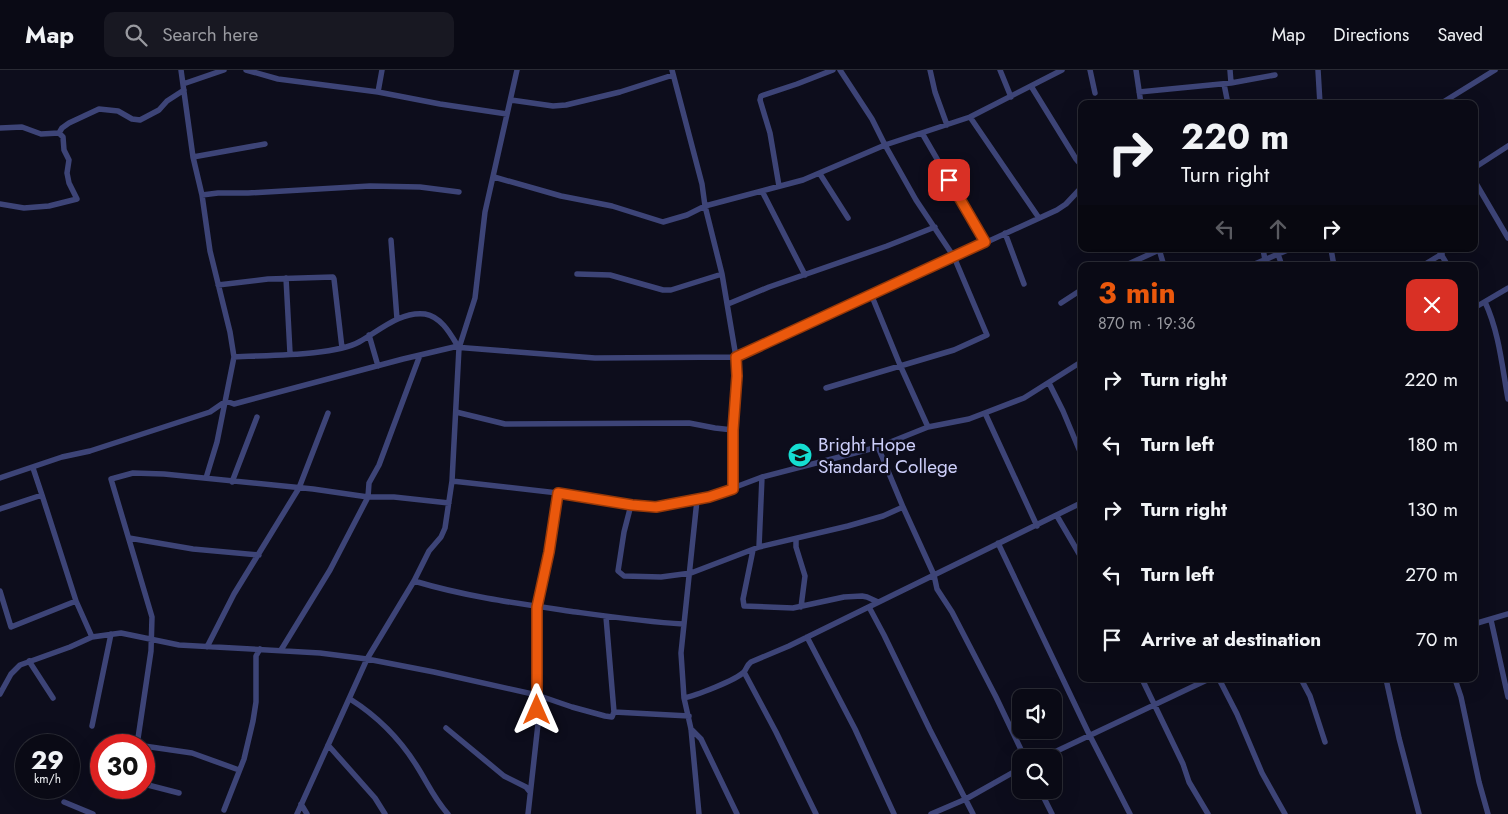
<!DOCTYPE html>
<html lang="en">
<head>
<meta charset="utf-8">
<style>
	:root { --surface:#0a0a15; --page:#181822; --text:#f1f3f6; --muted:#999aa0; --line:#2a2b34; --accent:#ea580c }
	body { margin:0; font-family:Jost,sans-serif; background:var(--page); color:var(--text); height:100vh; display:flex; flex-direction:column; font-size:19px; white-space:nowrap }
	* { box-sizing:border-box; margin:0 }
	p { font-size:16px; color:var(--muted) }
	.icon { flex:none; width:28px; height:28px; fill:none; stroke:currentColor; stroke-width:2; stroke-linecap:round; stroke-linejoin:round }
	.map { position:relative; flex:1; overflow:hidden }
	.details { position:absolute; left:1078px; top:192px; width:400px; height:420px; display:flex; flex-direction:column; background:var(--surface); border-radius:10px; box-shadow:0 5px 20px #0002,0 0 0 1px var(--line) }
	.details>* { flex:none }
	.hud { position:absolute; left:1078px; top:30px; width:400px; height:152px; border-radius:10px; box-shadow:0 5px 20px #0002,0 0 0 1px var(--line); background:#0a0a15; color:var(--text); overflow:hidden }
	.fabs { position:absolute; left:1012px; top:619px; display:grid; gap:10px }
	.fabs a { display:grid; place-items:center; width:50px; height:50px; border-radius:10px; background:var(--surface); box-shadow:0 5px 20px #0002,0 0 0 1px var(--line); font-size:25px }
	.speed { position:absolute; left:15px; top:664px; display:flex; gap:10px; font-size:25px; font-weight:700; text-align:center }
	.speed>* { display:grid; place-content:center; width:65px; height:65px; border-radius:50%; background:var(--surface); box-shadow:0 5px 20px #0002,0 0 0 1px var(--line); line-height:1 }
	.speed small { font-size:12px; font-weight:400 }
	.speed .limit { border:8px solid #d22; background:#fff; color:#111 }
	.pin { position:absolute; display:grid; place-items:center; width:42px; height:42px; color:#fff; margin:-21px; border-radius:10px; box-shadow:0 2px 8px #0006 }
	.me { position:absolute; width:55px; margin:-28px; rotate:0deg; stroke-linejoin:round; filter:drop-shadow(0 0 4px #0008) }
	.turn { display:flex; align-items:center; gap:18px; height:105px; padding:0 20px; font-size:22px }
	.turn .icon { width:65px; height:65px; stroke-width:2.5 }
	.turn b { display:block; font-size:35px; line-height:42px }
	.lanes { display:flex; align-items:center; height:48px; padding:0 20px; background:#0003; justify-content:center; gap:25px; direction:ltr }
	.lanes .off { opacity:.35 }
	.round { display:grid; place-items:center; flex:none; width:52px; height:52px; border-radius:10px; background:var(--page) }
	.summary { display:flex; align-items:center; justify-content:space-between; height:85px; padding:0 20px }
	h1 { font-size:30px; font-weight:700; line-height:38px; color:var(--accent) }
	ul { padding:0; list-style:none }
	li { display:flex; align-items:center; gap:15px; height:65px; padding:0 20px }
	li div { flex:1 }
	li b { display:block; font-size:19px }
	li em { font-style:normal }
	header { display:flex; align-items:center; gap:30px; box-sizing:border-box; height:70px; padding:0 25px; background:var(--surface); border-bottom:1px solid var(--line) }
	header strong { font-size:24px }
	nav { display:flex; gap:28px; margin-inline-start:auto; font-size:18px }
	.search { width:350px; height:45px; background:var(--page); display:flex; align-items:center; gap:12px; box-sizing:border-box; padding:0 18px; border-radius:10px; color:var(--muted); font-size:19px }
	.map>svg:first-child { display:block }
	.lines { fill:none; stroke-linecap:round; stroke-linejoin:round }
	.street { stroke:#3d4477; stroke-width:5.5 }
	.route-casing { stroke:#983908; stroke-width:12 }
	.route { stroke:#ea580c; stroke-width:9 }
	.labels { text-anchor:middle; stroke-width:5; stroke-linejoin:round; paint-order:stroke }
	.poi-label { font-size:19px; fill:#cdcffa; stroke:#0d0d1c; text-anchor:start }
</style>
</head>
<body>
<header>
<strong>Map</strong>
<div class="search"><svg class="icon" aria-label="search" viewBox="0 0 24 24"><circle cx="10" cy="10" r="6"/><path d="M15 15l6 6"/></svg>Search here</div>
<nav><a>Map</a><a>Directions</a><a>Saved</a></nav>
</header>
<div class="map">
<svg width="1508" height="744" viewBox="0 0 1508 744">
	<rect width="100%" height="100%" fill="#0d0d1c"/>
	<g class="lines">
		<path class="street" d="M181,0L193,87L202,125L210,181L230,262L234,287L217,372L206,408
			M246,0L278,9L378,22L440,34L507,44
			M672,0L702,114L705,136L722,204L736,287L737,306L733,360V419
			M930,0L935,22L947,55
			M1000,0L1011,27
			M1090,0L1095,23
			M1136,0L1141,34
			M1230,0L1231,13
			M1318,0L1320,34
			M183,14L224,0
			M1224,14L1228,34
			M1031,16L1076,89L1081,95
			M378,22L382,0
			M1139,22L1231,13L1275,5
			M511,30L553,36L566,35L620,22L673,5
			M1440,34L1495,0
			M970,47L1039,148
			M0,58L22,57L41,64L59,63L62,58L69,53L99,39L118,41L132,49L140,50L159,40L167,31L184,20
			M922,63L985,172
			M193,87L265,74
			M1474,98L1508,76
			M820,104L848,148
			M494,107L561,126L612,136L663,152L687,145L705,136L803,110L885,75L970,47L1062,0
			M1474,110L1508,168
			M779,116L770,63L760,30L761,26L797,14L833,0
			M762,121L805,205
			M202,125L218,123H248L370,116L420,117L459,122
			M0,134L24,138L49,136L77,129L69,113L67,103L69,90L64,80L63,67L59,63
			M1005,163L1024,214
			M391,170L397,249
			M1159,179L1164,196
			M1263,179L1265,190
			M1331,179L1334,196
			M1438,179L1448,196
			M1278,184L1282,196
			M1124,196L1159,180
			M1250,196L1290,179
			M1422,196L1442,184
			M577,204L610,205L663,220H671L722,204
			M286,208L290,283
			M218,215L268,209L333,207L334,209L342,278
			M871,224L900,295L928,357
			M1485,232C1499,262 1502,296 1508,329
			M1061,233L1081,220
			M728,234L769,217L887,176L935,157
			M1474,238L1508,218
			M369,265L378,296
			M234,287C264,285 334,286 359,272C379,261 400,241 425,244C442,247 451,265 459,278
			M1049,313L1063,341L1081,384
			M826,318L954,280L987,265L954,187L916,130L885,75L872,49L840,0
			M456,342L505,354L689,353L715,358L733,360
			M985,343L1037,456
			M878,377L903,437L934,505L937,519L952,542L996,627L1025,688
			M33,398L42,425
			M0,408L62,387L90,381L210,342L226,331L234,334L403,289L454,277L595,288L736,287L909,206L954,187L1057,140L1066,134L1081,118
			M452,411L558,423L601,429L631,435L656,437L682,433L709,427L762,407L878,377L928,357L969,349L1024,328L1081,292
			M232,412L257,347
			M697,430L681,583L684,628L691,659L699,744
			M631,435L624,462L618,501L624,506L661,507L691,503L759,477L848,456L883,446L903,437
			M0,439L42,425L76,531L92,567
			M1057,446L1081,487
			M129,468L193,479L259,485
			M796,469V477L805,506L801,537
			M998,473L1089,664L1130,744
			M759,477L762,407
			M753,480L743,529L744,536L793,538L844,527L862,526L867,527L878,532
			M414,511C467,527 521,534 576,542C612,547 647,552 683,554
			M0,521L11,557L76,531
			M869,537L884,565L930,660L973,744
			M1474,539L1476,553
			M606,547L614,642
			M1491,550L1508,627
			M1474,554L1508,544
			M807,567L855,659L894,744
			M207,577L234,524L299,418L328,343
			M281,580L330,500L368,427L369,413L379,395L420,285
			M29,591L53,628
			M744,602L776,662L816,744
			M1142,609L1183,694L1189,712L1208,744
			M1219,609L1237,644L1262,703L1285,744
			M1301,609L1310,626L1325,672
			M1386,609L1399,668L1419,744
			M1455,609L1461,627L1479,712L1488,744
			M0,624L11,604L20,595L70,577L92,567L121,563L179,575L320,583L367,589L434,602L537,625L572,637L605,646L612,647L614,642
			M684,628C695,626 736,610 744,602C747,598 747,595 751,592L789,576L1081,433
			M350,629C377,646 401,670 418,698C428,714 435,730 448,744
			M614,642L689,646
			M92,656L111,564
			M446,658L504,706L526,717L530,722
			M691,659L701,669L737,744
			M137,675L151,581L152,547L111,409L133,403L164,404L313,419L368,427H394L449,433
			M328,675L375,728L385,744
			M144,676L192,683L239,700
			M1042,688L1209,609
			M144,714L179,723
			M1040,720L1052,744
			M64,732L93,744
			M301,734L307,744
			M224,740L244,689L253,651L256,632V586L260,579
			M297,744L367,589L414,511L429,481L441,467L445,458L452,411L459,278L475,228L485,142L517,0
			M528,744L538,654L537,537L549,482L558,423
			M931,744L966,729L1021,698"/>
	</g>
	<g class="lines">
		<defs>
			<path id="route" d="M537,640V537L549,482L558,423L632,435L656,437L709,427L733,419V360L737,306L736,287L985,172L949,110"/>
		</defs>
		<use href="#route" class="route-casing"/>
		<use href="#route" class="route"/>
	</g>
	<defs>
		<symbol id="school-disc" viewBox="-11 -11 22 22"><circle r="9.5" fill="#15ded1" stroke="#0d0d1c"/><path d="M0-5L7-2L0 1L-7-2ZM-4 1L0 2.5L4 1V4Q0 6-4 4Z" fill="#111"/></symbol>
	</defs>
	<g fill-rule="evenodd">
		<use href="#school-disc" x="786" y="371" width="28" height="28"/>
	</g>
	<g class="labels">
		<g class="poi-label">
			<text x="818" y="381">Bright Hope<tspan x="818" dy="22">Standard College</tspan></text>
		</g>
	</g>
</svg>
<div class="fabs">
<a><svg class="icon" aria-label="sound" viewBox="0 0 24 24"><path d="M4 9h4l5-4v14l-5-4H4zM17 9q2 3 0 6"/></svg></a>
<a><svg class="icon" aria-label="search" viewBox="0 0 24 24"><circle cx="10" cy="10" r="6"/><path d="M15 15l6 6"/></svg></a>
</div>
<div class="speed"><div>29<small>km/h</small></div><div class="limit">30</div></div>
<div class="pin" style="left:949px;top:110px;background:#d93025"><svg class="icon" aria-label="arrive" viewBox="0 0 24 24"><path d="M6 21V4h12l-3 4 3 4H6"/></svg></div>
<svg class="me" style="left:537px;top:640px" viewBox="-20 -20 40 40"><path d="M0-17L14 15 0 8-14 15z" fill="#ea580c" stroke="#fff" stroke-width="4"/></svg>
<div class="hud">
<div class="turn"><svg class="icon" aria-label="right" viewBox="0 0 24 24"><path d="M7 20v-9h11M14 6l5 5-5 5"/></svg><div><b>220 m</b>Turn right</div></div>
<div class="lanes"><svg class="icon off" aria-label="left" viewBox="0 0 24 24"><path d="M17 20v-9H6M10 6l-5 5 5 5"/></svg><svg class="icon off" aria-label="ahead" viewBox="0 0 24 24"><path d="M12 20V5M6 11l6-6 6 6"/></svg><svg class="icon" aria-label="right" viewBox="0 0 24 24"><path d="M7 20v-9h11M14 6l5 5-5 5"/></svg></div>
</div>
<section class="details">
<div class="summary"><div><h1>3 min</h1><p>870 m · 19:36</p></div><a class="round" style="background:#d93025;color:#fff"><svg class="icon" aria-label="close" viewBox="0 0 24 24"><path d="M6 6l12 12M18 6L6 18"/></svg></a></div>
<ul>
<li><svg class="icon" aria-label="right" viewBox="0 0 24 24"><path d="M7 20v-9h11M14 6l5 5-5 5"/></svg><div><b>Turn right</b></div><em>220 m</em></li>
<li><svg class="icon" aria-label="left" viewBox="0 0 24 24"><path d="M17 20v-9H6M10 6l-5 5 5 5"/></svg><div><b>Turn left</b></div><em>180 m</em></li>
<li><svg class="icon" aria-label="right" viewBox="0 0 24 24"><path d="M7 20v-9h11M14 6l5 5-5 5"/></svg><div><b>Turn right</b></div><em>130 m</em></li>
<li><svg class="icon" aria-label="left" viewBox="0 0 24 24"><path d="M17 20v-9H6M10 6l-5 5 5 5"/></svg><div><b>Turn left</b></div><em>270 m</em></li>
<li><svg class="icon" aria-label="arrive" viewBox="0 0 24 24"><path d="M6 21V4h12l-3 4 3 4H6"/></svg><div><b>Arrive at destination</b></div><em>70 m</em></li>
</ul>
</section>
</div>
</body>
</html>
